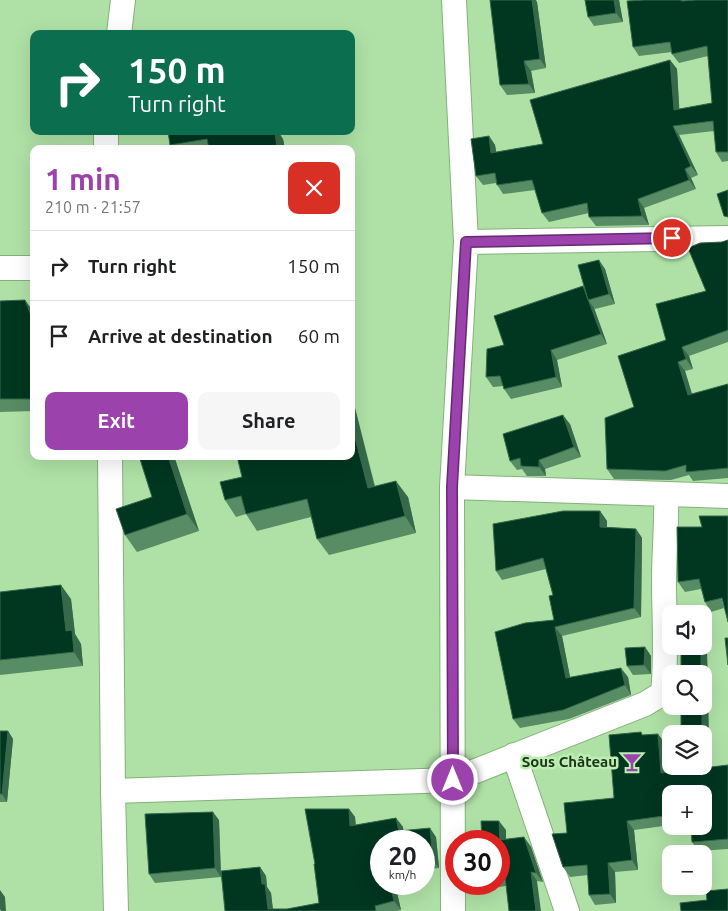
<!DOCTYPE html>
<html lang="en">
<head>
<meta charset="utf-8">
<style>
	:root { --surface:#fff; --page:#f6f6f6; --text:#202124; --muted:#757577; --line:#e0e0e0; --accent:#9b42ad }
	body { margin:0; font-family:Ubuntu,sans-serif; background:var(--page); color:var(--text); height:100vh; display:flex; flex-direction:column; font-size:19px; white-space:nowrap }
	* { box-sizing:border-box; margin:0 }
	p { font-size:16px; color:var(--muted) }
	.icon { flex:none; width:28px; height:28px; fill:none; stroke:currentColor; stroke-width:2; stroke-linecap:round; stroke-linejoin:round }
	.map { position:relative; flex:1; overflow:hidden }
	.drawer { position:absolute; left:30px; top:145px; width:325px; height:315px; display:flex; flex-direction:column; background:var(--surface); border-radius:10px; box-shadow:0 5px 20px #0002 }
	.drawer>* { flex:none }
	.top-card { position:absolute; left:30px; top:30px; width:325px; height:105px; border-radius:10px; box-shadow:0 5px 20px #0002; background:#0b6e4f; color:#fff; overflow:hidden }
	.fabs { position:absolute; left:662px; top:605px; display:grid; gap:10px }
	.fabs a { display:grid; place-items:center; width:50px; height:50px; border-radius:10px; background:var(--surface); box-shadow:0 5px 20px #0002; font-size:25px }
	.speed { position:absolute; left:370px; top:830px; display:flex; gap:10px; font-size:25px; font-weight:700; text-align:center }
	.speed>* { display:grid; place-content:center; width:65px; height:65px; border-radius:50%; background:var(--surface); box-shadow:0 5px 20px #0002; line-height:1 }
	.speed small { font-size:12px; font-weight:400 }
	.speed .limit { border:8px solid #d22; background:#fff; color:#111 }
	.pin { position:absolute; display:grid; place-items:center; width:42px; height:42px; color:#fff; margin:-21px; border:2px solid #fff; border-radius:50%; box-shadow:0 1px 5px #0007 }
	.me { position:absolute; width:55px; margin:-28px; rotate:0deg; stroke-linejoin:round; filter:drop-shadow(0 0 4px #0008) }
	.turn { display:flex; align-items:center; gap:18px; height:105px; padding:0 15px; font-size:22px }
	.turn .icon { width:65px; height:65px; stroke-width:2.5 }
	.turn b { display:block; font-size:35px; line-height:42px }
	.round { display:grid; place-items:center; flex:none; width:52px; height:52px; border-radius:10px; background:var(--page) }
	.overview { display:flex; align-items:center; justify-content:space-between; height:85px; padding:0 15px }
	h1 { font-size:30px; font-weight:700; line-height:38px; color:var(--accent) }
	.action { display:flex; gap:10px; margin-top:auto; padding:10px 15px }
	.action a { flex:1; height:58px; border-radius:10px; background:var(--accent); color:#fff; font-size:20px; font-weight:700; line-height:58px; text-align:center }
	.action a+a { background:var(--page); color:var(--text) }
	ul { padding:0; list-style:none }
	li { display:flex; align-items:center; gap:15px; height:70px; padding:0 15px; border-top:1px solid var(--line) }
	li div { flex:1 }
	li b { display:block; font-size:19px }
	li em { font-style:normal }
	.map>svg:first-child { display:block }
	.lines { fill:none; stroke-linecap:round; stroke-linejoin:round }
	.street-casing { stroke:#82b279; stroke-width:26 }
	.street { stroke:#fff; stroke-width:24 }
	.wall { fill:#588c64 }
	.shaded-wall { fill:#356949 }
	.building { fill:#013621; stroke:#356949 }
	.route-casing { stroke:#652b70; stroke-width:12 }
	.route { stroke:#9b42ad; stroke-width:9 }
	.labels { text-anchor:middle; stroke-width:5; stroke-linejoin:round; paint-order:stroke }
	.poi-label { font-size:15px; font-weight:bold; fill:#1d3019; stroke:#bcefb2; text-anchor:end }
</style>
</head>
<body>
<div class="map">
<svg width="728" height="911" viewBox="0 0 728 911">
	<rect width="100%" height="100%" fill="#afe1a6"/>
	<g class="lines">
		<defs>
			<path id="street" d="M119,34L123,0
				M106,149V131
				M466,242L728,238
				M0,268H34
				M110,456L113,791L116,911
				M452,487L728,496
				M514,755L567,911
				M113,791L453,780L645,704L663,693C667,655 664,618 664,580C664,551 667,523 666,494
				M453,911L452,487L466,242L454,0"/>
		</defs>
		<use href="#street" class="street-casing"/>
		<use href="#street" class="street"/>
	</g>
	<path class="wall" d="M619,0L623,22L594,26L588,17Z
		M644,0H683V1L728,0V161L722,162L716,152L714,131L679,135L698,175L691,178L696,189L644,208L649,225L596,226L589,217V213L549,222L542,213L535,190L503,194L496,183L483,185L476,176L489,136L495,145L496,152L543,144L670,60L677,69L679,109L712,103L708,56L679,63L672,54V52L639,56L633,47Z
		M537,2L546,68L531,71L535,93L507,95L500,85Z
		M168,131L283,139L285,149H173L170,145Z
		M728,240V342L689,356L693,369L685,371L692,394L728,384V478L693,481L689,475L671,480L614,479L607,469L634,407L666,340L706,291L722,242Z
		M605,269L615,304L595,309L594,308L607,344L557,360L562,387L511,399L504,389L503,386L493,387L486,377L504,345L585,289Z
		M0,301L34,312V411L0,412Z
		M351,392L375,486L408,497L416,533L329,555L317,539L311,517L257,531L246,514L236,517L225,500L351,456Z
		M570,424L581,457L545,469L546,476H527L522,469L517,470L510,461Z
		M174,456L199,531L137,552L125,535L152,497Z
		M600,511L607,521V527L636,529L642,538L641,617L562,636L570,677H628L631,695L569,719L520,728L513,719L554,620L553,595L546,569L502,580L496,571Z
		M702,527L724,608L711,612L705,602L701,589L685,592L678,582Z
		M0,592L71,599L75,634L81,644L83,666L0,675Z
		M681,646H703L707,652L709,744H704V734Z
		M645,647L651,656V674L633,675L627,666Z
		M0,731H8L13,739L7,802H0Z
		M641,732L643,735L665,743L667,773L728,765V849L698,851L692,842L704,826L671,794V825L634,830L638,870L615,872L616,903L595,905L589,895L588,875L570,877L563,867L567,833L614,798Z
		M349,809L355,817L356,825L396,818L403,827V831L436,837L439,868L424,870V841H381V884H395L401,910L397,911H225L260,867L266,876L267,887L271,893L273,909H287L319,903L315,864Z
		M219,820L221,877L155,883L149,874Z
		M506,830V839L524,837L531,847L543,882L537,881L493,888L489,884H499V841Z"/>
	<path class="shaded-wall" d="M532,0H536L537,2L546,68L540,59Z
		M614,0H619L623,22L616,13Z
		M670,60L677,69L680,120L674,110Z
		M524,61L531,71L535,93L529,84Z
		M673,126L679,135L698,175L691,166Z
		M275,131H278L283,139L285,149H277Z
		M489,136L495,145L498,162L491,153Z
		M685,169L691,178L696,189L689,180Z
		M638,199L644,208L649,225L642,216Z
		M599,260L605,269L615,304L609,294Z
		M583,286L589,295L588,300L594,308L607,344L601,334Z
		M25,300L34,312V323Z
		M682,347L689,356L693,369L686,359Z
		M551,350L557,360L562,387L556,377Z
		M678,362L685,371L695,404L688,395Z
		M351,392L379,505L368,488L351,422Z
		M563,415L570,424L581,457L574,447Z
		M168,456H174L199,531L187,514Z
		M539,460L545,469L546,476L539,467Z
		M396,481L408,497L416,533L405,516Z
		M600,511L607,521V536L600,527Z
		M636,529L642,538L641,617L634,608Z
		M61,585L71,599L75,634L81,644L83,666L74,652L66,631Z
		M555,627L562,636L572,687L566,678Z
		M701,646H703L707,652L709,744L704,736V734H702V706H704V674H701Z
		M645,647L651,656V674L644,665Z
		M621,668L628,677L631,695L625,685Z
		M8,731L13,739L7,802L2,794Z
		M658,734L665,743L668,783L661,773Z
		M349,809L355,817L356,835L350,826Z
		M213,812L219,820L221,877L215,868Z
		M396,818L403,827L405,840L399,831Z
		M499,821L506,830V849L500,840Z
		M627,821L634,830L638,870L632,860Z
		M430,828L436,837L439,868L433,860Z
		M524,837L531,847L543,882L536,873Z
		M608,863L615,872L616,903L610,894Z
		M260,867L266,876L267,887L271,893L273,911L268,909L262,884Z
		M531,872L537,881L541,911H536Z
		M390,884H395L401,910L394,901Z
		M0,890L5,897L6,911H1L0,909Z"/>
	<path class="building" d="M490,0H532L540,59L524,61L529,84L500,85Z
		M585,0H614L616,13L588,17Z
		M644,0H681V1L696,0H728V152H716L713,121L673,126L691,166L685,169L689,180L638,199L642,216L589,217L587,203L542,213L532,180L497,185L495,173L476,176L471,139L489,136L491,153L543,144L530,100L670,60L674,110L712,103L707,46L672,54L670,42L633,47L627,1Z
		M168,131H275L277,149H209L207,139L170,145Z
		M728,190V217L724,216L717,194Z
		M728,240V330L682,347L686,359L678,362L688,395L728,384V468L686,472V465L665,471L607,469L605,418L634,407L618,356L666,340L656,304L706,291L688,248L700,243L722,242Z
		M599,260L609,294L588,300L578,265Z
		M583,286L601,334L551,350L556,377L504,389L500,376L486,377L487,349L504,345L494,316Z
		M25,300L34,323V402L33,399H0V301Z
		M563,415L574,447L539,460V467L521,466L520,458L510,461L503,434Z
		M351,422L368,488L396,481L405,516L317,539L307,499L246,514L241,496L225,500L220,482L242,477L237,456H351Z
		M139,456H168L187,514L125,535L116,509L152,497Z
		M563,511H600V527L636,529L634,608L555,627L566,678L621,668L625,685L563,710L513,719L495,632L525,623L554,620L549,596L553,595L543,558L496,571L493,524Z
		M699,516H728V622L722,598L705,602L699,579L678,582L677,527H702Z
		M61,585L66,631L72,630L74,652L0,660V592Z
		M725,638H728V665Z
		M681,646H701V674H681Z
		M645,647L644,665L627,666L625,648Z
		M681,706H702V734H681Z
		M0,731H8L2,794H0Z
		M641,732L642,735L658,734L661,773L728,765V839L692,842L691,826H704V794H671V815L627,821L632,860L608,863L610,894L589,895L587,865L563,867L552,834L567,833L564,803L614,798L609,735Z
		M305,809H349L350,826L396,818L399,831L430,828L433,860L424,861V841H381V884H390L394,901L375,906L376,911H225L221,871L260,867L262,884H265L268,909H287L319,903L314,864H315Z
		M213,812L215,868L149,874L145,814Z
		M481,821H499L500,840L524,837L536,873L531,872L536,911H509L505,876L499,877V841H482Z
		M728,889V911H681L680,903L707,900L706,891Z"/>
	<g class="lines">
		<defs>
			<path id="route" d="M453,780L452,487L466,242L672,238"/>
		</defs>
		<use href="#route" class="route-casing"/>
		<use href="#route" class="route"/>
	</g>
	<defs>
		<symbol id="bar-bare" viewBox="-9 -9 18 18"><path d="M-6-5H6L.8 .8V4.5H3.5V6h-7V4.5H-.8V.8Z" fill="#9b42ad" stroke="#bcefb2" stroke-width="2.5" paint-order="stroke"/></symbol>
	</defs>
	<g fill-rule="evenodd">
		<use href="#bar-bare" x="618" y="748" width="28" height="28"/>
	</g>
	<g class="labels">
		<g class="poi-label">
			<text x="617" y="767">Sous Château</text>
		</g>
	</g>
</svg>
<div class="fabs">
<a><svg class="icon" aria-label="sound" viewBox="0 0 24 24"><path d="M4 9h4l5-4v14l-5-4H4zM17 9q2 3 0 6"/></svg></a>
<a><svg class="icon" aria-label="search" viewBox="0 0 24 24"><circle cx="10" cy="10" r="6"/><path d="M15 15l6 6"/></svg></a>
<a><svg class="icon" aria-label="layers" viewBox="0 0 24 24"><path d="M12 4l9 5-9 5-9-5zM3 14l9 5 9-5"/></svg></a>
<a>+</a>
<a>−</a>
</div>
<div class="speed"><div>20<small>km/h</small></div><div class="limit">30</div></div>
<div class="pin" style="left:672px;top:238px;background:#d93025"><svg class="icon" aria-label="arrive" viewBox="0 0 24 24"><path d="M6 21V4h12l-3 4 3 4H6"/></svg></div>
<svg class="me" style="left:453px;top:780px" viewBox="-20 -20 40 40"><circle r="17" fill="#9b42ad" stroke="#fff" stroke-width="3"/><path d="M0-11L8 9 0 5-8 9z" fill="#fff"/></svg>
<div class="top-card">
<div class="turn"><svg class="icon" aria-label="right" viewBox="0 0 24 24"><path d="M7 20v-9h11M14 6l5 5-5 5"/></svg><div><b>150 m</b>Turn right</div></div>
</div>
<section class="drawer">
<div class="overview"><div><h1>1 min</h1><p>210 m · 21:57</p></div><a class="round" style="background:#d93025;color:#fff"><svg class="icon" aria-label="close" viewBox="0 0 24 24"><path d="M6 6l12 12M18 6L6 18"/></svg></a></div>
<ul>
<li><svg class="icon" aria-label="right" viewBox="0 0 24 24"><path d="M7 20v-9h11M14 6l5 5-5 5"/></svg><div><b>Turn right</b></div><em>150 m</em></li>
<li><svg class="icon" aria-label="arrive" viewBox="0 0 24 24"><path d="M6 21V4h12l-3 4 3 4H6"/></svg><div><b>Arrive at destination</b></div><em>60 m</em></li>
</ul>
<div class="action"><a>Exit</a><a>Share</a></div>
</section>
</div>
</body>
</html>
